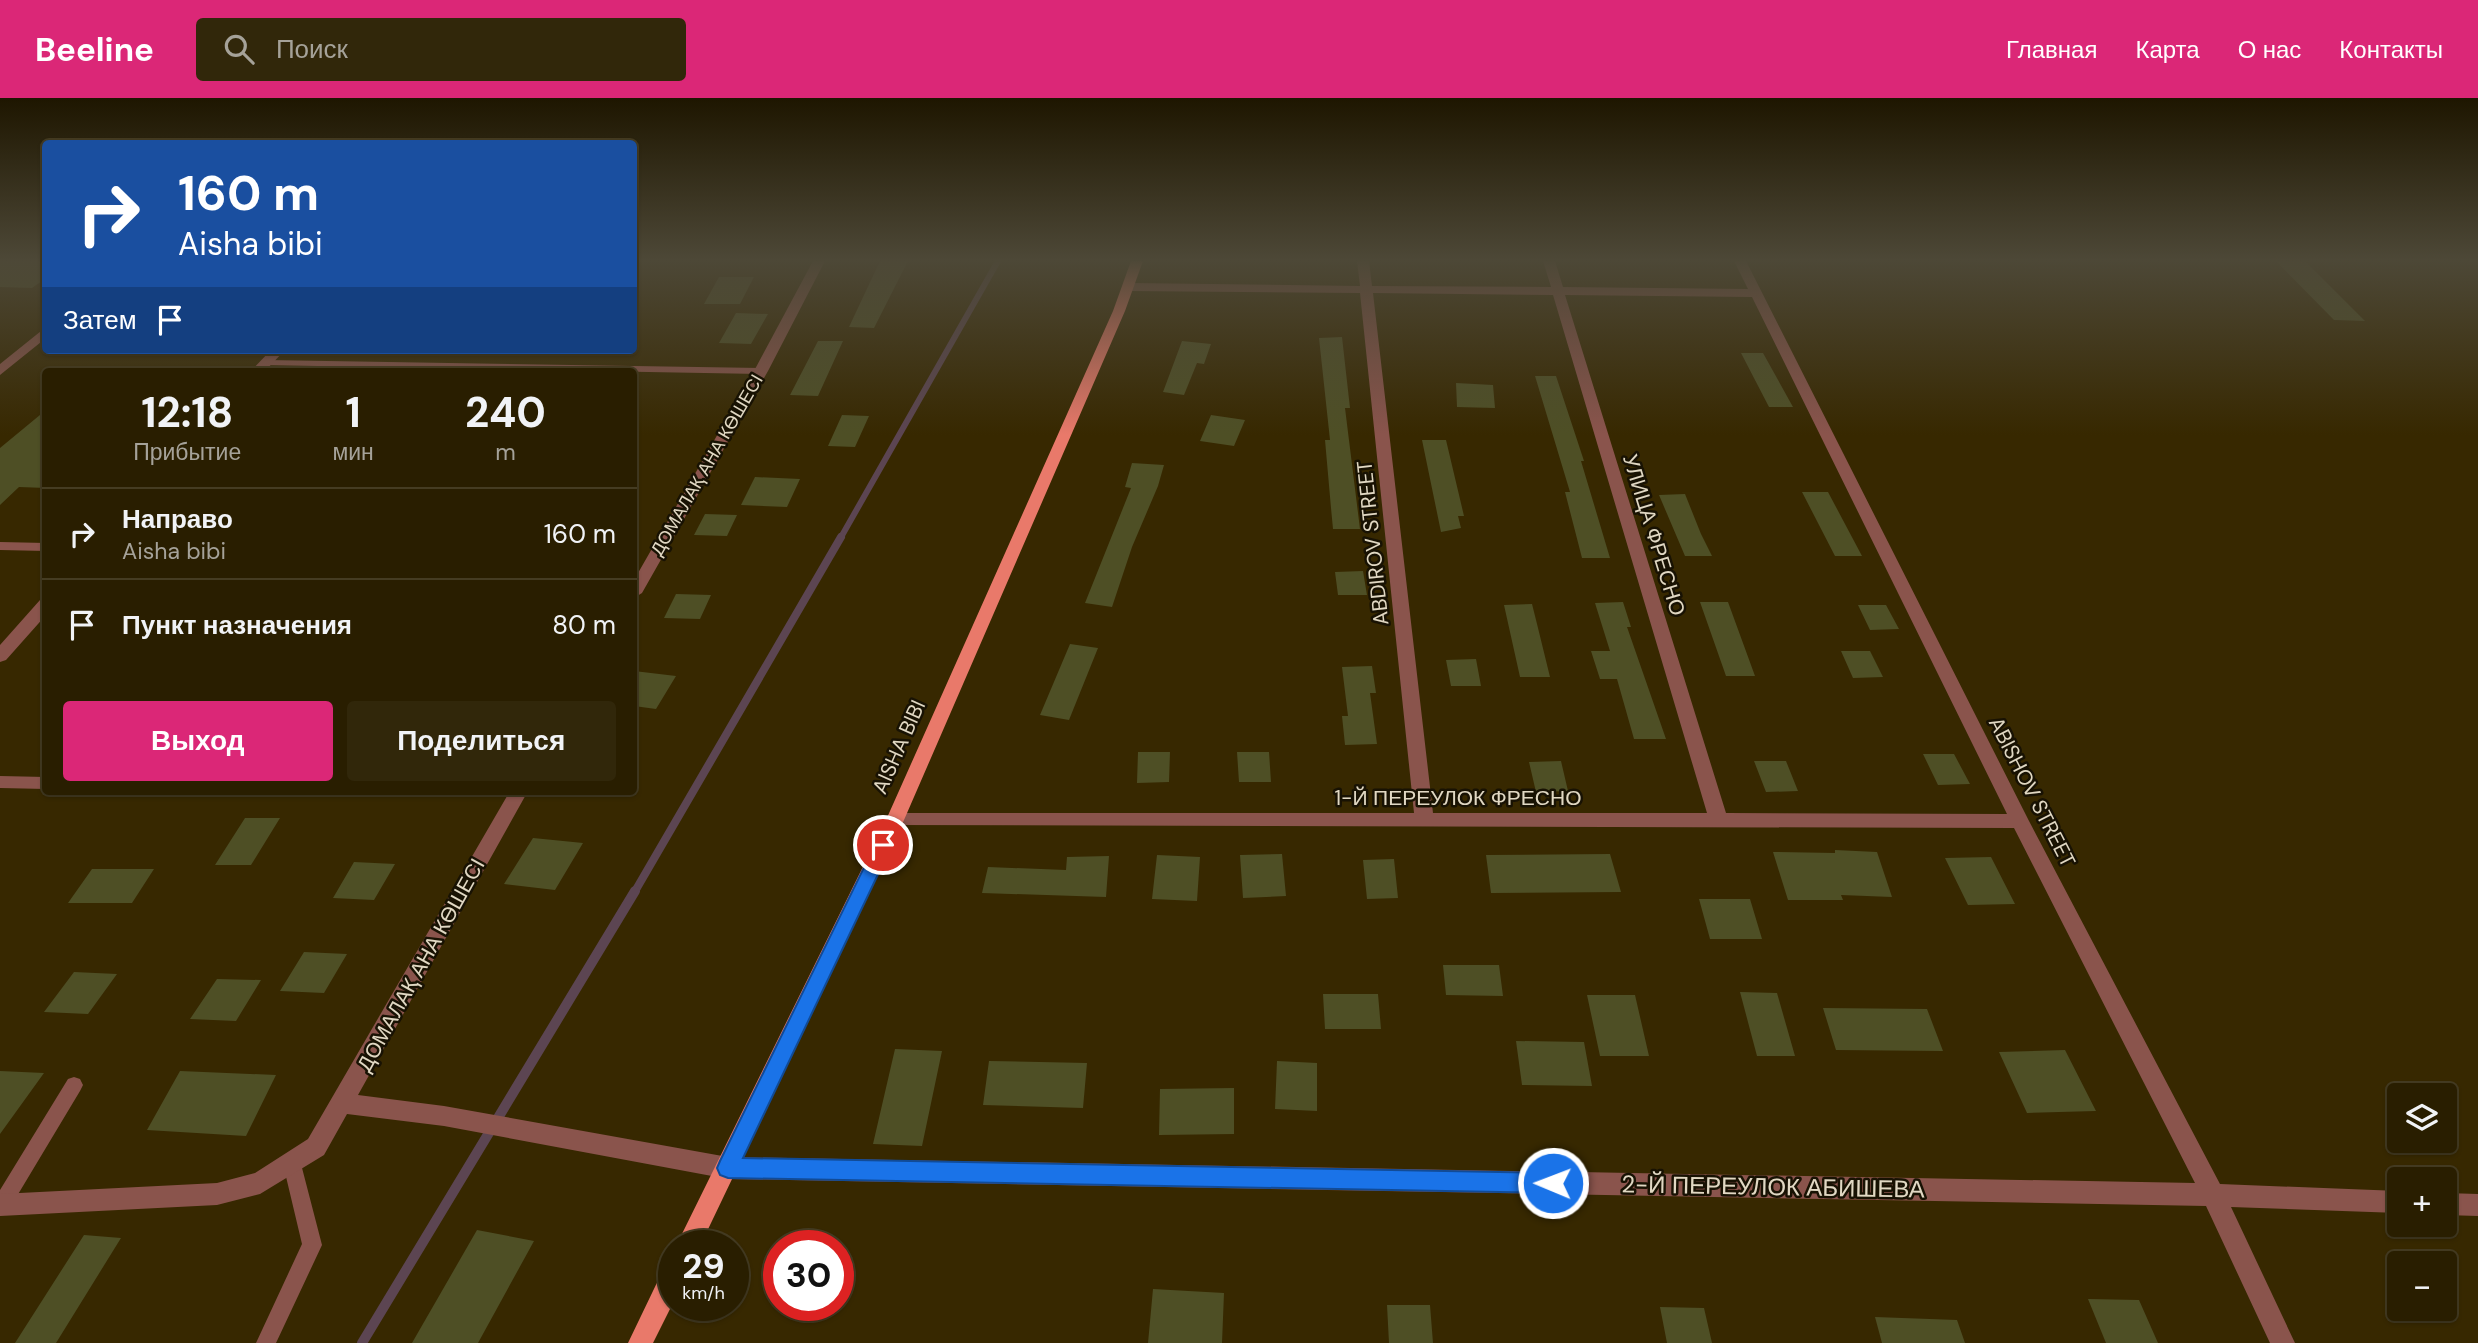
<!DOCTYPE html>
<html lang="ru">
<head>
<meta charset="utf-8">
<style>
	:root { --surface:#291e00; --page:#31270a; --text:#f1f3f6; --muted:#a5a299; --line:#453c22; --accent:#db2777 }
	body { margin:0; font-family:"DM Sans",sans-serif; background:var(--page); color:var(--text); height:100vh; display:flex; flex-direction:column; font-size:26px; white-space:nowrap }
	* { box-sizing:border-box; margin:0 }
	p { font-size:23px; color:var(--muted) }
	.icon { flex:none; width:38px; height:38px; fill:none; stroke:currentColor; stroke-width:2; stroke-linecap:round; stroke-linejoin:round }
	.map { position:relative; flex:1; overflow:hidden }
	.drawer { position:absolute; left:42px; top:270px; width:595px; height:427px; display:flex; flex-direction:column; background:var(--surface); border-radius:7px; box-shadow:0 2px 5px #0004,0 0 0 2px var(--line) }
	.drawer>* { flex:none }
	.hud { position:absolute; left:42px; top:42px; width:595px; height:214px; border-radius:7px; box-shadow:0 2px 5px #0004,0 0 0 2px var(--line); background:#1a4fa0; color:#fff; overflow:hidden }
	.buttons { position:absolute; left:2387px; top:985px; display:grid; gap:14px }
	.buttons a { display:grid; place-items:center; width:70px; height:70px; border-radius:7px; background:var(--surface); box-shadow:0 2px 5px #0004,0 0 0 2px var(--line); font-size:35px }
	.speed { position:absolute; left:658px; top:1132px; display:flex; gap:14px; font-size:35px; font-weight:700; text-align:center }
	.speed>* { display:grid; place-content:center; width:91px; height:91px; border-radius:50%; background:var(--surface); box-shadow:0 2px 5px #0004,0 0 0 2px var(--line); line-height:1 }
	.speed small { font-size:18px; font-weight:400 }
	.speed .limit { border:10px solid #d22; background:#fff; color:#111 }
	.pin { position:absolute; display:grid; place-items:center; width:60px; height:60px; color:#fff; margin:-30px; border:4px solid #fff; border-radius:50%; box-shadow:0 2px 7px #0007 }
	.me { position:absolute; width:77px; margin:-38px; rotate:271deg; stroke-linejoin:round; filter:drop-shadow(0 0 5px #0008) }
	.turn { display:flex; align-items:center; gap:24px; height:147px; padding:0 21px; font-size:32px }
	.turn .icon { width:91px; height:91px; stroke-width:2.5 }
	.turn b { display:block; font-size:49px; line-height:60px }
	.then { display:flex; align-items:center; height:66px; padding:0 21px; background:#0003; gap:14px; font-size:26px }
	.eta { display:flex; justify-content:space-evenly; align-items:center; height:119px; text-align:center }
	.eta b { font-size:42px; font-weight:700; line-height:49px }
	.cta { display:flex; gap:14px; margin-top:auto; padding:14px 21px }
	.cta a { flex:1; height:80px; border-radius:7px; background:var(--accent); color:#fff; font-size:28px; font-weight:700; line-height:80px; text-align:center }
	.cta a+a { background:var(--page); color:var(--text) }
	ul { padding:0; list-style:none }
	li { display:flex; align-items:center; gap:21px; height:91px; padding:0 21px; border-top:2px solid var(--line) }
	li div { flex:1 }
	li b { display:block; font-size:26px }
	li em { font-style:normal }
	header { display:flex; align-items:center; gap:42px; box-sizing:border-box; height:98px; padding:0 35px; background:var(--accent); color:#fff }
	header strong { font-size:33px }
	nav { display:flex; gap:38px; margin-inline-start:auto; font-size:24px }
	.search { width:490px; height:63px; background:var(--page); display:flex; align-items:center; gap:18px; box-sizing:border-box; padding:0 24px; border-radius:7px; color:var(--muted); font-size:26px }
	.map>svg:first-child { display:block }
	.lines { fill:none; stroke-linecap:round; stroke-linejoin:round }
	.stream-far2 { stroke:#5c4552; stroke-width:6 }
	.stream-far1 { stroke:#5c4552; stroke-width:8 }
	.stream { stroke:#5c4552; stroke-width:10 }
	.building { fill:#4e4f25 }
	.service { fill:#8a544c; fill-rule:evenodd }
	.minor { fill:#8a544c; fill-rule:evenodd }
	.primary { fill:#e9796a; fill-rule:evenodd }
	.route { fill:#1a73e8; stroke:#114b97; stroke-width:2 }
	.labels { text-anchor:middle; stroke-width:5; stroke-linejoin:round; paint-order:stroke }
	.far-street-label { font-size:18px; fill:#e1d8c3; stroke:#181203 }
	.street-label { font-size:21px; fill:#e1d8c3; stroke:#181203 }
	.near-street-label { font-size:24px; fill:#e1d8c3; stroke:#181203 }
</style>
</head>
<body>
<header>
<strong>Beeline</strong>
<div class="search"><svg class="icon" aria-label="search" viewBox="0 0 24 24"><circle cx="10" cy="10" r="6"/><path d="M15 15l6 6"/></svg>Поиск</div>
<nav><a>Главная</a><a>Карта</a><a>О нас</a><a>Контакты</a></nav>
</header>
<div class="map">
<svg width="2478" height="1245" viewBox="0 0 2478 1245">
	<rect width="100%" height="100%" fill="#372800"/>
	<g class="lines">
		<path class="stream-far2" d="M840,441L998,163"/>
		<path class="stream-far1" d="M634,795L841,439"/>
		<path class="stream" d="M362,1245L635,793"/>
	</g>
	<path class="building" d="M0,163H46V180L32,190L0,189Z
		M880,163H908L874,230L849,229Z
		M2276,163H2305L2365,223L2334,222Z
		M719,179H754L740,206H704Z
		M736,215L768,216L751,246L719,245Z
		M1342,239L1350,310H1345L1360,431H1333L1331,410L1325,342H1330L1319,240Z
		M818,243H843L818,298L790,297Z
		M1182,243L1211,246L1204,266L1197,265L1184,297L1163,294Z
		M1741,255H1763L1793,309H1769Z
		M1535,278H1556L1584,363H1581L1610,460H1582L1565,394H1570Z
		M1456,285L1493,287L1495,310L1457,309Z
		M46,312V390L19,389L0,407V350Z
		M842,317L869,318L855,349L828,348Z
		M1211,317L1245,322L1234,348L1200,343Z
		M1422,342H1446L1464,418H1458L1461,430L1441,434Z
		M1132,365L1164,367L1158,388L1132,449L1112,509L1085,505L1131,390L1125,389Z
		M755,379L800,381L787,409L741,407Z
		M1802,394H1828L1862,458H1835Z
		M1685,396L1701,436L1712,458H1685L1659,397Z
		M705,416L737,417L727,438L694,437Z
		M1363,473L1367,497H1338L1335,474Z
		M676,496L711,497L700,521L664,520Z
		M1623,504L1631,529H1627L1666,641H1634L1617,581H1600L1591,553H1610L1595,505Z
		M1700,504H1728L1755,578H1726Z
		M1532,506L1538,530L1550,579H1520L1504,507Z
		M1858,507H1886L1899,531L1870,532Z
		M1070,546L1098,550L1069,622L1040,617Z
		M1841,553H1870L1883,579L1853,580Z
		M1476,561L1481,588H1451L1446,562Z
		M1372,568L1376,595H1370L1377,646L1345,647L1342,618H1348L1342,569Z
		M634,573L676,578L656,611L634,608Z
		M1138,654H1170L1169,684L1137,685Z
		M1237,654H1269L1271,684H1239Z
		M1923,656H1954L1970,686L1938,687Z
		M1561,663L1568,693L1536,694L1529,664Z
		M1754,663H1786L1798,693L1766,694Z
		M245,720H280L251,767H215Z
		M533,740L583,745L555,792L504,786Z
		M1835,752L1877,754L1892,799L1841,797L1843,802H1788L1773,754L1835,755Z
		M1282,756L1286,798L1243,800L1240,757Z
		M1610,756L1621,794L1491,795L1486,757Z
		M1157,757L1200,759L1197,803L1152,801Z
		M1109,758L1106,799L982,795L988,769L1066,772L1067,759Z
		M1991,759L2015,806L1968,807L1945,760Z
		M1394,761L1398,800L1367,801L1363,762Z
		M354,764L395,766L374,802L333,800Z
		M92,771H154L132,805H68Z
		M1699,801H1750L1762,841H1710Z
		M304,854L347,856L324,895L280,893Z
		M1443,867H1499L1503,898L1446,897Z
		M74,874L117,876L88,916L44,914Z
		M217,881L261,882L236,923L190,921Z
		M1740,894L1777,895L1795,958H1757Z
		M1323,896H1378L1381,931H1325Z
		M1587,897H1635L1649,958H1600Z
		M1823,910L1927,911L1943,953L1836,952Z
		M1516,943L1584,944L1592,988L1522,987Z
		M895,951L942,953L922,1048L873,1046Z
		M2065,952L2096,1013L2027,1015L1999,954Z
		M989,963L1087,965L1083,1010L983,1007Z
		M1277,963L1317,965V1013L1275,1011Z
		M0,973L44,975L0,1036Z
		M180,973L276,977L246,1038L147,1032Z
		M1234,990V1036L1159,1037L1160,991Z
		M477,1132L534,1143L478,1245H412Z
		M84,1137L121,1140L56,1245H15Z
		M1153,1191L1224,1195L1222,1245H1148Z
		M2088,1201L2139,1202L2158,1245H2106Z
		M1387,1207H1430L1433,1245H1389Z
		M1660,1209L1704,1210L1712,1245H1667Z
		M1875,1219L1957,1222L1965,1245H1882Z"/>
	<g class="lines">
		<path class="service" d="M266,262L761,270L766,273L761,276L262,267V263Z
			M0,444L46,445V453L0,452Z
			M0,678L46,679V691L0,690Z
			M74,979L80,981L83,987L80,993L8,1113L0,1116V1092L68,981Z
			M292,1057L298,1060L301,1066L322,1147L276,1245H256L302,1146L283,1066L286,1060Z"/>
		<path class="minor" d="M813,163H825L768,273L642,495L634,500V482L754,273Z
			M1357,163H1369L1372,188L1551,189L1543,163H1555L1563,189L1748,191L1734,163H1746L2029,723L2220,1086L2399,1093V1115L2231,1109L2295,1245H2270L2206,1108L728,1081L444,1028L347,1016L324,1057L260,1096L217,1107L0,1118V1096L217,1085L255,1075L308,1041L510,693H528L358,997L444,1008L728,1059L2195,1085L2014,730L888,727L886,722L888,717L895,715H1414L1360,195L1129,193L1123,189L1129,185L1360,188ZM1373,195L1553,197L1707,715H1433ZM1565,197L1752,199L2007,716L1726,715Z
			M46,229V240L0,277V266Z
			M271,252H285L265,273H251Z
			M46,501V517L6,562L0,564V547L40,502Z
			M2445,1095L2478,1096V1118L2445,1117Z"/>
		<path class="primary" d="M1131,163H1143L1125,213L904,722L700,1148H676L886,722L1113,213Z
			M674,1165V1203L653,1245H628L665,1168Z"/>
	</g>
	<linearGradient id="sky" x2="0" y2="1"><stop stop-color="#1e1600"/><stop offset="0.48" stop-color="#4d4837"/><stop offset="1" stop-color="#4d4837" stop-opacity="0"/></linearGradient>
	<rect width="2478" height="337" fill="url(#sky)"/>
	<path class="route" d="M883,740L892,747L743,1060L1553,1075L1560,1078L1563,1085L1560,1092L1553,1095L728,1080L720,1077L717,1070L720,1063L875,747Z"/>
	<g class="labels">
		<g class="far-street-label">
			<text transform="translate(707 367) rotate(-60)" y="6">ДОМАЛАҚ АНА КӨШЕСІ</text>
		</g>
		<g class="street-label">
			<text transform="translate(1654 437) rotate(73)" y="7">УЛИЦА ФРЕСНО</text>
			<text transform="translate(1373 445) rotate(-96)" y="7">ABDIROV STREET</text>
			<text transform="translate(899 649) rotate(-66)" y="7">AISHA BIBI</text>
			<text transform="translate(2032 694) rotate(63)" y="7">ABISHOV STREET</text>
			<text x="1458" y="707">1-Й ПЕРЕУЛОК ФРЕСНО</text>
			<text transform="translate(421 867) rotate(-61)" y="7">ДОМАЛАҚ АНА КӨШЕСІ</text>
		</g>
		<g class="near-street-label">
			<text transform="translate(1773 1089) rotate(1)" y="8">2-Й ПЕРЕУЛОК АБИШЕВА</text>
		</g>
	</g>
</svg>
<div class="buttons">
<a><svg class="icon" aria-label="layers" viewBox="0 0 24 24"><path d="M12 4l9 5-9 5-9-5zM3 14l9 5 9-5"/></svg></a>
<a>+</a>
<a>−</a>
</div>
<div class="speed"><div>29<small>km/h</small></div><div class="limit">30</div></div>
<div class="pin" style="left:883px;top:747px;background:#d93025"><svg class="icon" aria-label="arrive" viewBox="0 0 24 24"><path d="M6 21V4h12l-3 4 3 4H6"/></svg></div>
<svg class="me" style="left:1553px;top:1085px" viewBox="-20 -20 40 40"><circle r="17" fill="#1a73e8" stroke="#fff" stroke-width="3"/><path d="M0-11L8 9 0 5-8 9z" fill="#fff"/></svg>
<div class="hud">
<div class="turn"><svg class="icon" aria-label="right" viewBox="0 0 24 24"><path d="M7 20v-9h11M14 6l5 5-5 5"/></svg><div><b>160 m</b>Aisha bibi</div></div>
<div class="then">Затем<svg class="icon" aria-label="arrive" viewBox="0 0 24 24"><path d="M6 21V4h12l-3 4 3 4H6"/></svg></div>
</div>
<section class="drawer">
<div class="eta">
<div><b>12:18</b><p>Прибытие</p></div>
<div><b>1</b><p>мин</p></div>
<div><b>240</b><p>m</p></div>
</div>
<ul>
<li><svg class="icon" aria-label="right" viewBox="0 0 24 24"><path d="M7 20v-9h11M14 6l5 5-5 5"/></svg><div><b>Направо</b><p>Aisha bibi</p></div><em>160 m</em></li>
<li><svg class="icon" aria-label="arrive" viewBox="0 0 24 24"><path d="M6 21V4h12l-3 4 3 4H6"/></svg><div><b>Пункт назначения</b></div><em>80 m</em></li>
</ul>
<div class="cta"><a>Выход</a><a>Поделиться</a></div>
</section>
</div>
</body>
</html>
